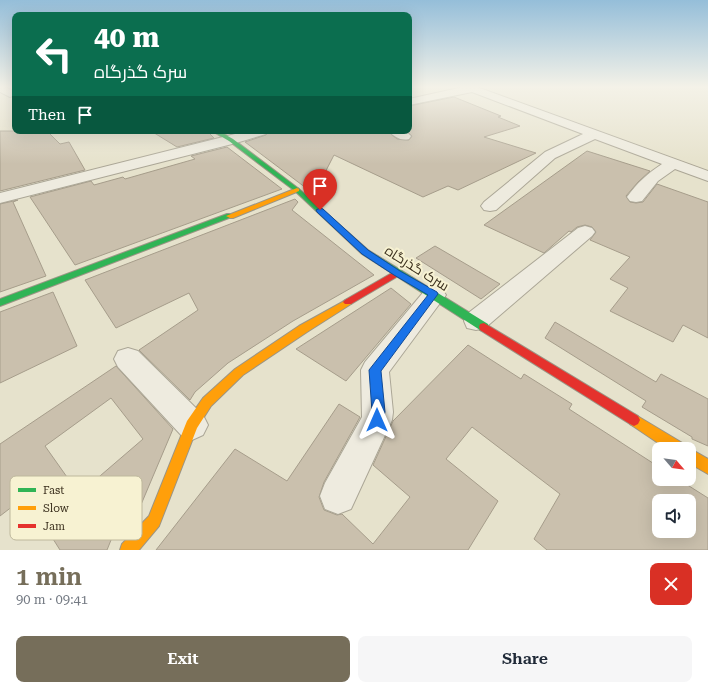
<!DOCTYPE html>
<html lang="en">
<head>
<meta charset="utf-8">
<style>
	:root { --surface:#fff; --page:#f6f6f7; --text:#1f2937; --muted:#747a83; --accent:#766e5a }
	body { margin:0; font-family:"Roboto Serif",Cairo,serif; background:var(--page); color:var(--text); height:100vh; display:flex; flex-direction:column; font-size:15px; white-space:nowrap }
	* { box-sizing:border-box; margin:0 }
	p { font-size:13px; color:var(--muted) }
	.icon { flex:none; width:22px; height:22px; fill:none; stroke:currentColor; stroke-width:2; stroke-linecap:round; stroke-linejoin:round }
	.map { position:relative; height:550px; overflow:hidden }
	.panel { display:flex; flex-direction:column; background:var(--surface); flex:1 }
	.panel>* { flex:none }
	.hud { position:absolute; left:12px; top:12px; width:400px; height:122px; border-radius:8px; box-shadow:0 4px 16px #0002; background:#0b6e4f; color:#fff; overflow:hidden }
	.needle { width:26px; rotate:118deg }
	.fabs { position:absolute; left:652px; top:442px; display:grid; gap:8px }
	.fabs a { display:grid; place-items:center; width:44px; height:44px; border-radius:8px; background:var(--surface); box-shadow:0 4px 16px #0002; font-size:20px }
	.pin { position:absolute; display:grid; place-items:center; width:34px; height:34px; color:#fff; margin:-41px -17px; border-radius:50% 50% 50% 0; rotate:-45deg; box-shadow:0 0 4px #0007 }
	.pin .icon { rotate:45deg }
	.me { position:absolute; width:44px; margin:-22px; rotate:0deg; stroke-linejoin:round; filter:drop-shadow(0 0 3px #0008) }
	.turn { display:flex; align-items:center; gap:14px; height:84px; padding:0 16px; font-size:18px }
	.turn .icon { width:52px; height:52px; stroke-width:2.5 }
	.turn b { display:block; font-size:28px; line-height:34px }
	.then { display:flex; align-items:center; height:38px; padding:0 16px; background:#0003; gap:8px; font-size:15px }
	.round { display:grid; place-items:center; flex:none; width:42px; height:42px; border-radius:8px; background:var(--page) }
	.head { display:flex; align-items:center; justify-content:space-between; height:68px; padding:0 16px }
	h1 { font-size:24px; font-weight:600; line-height:30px; color:var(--accent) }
	.button { display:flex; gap:8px; margin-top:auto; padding:8px 16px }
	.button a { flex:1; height:46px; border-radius:8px; background:var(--accent); color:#fff; font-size:16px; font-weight:600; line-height:46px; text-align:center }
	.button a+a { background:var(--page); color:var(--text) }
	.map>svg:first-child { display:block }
	.building { fill:#cac0ad; stroke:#a69d8b; fill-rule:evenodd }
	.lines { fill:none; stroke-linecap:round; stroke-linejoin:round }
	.street-casing { stroke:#aba696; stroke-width:2 }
	.fast-casing { stroke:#9b9585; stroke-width:2 }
	.slow-casing { stroke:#9b9585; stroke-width:2 }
	.jam-casing { stroke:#9b9585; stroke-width:2 }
	.street { fill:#eeebdf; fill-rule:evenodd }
	.fast { fill:#30b455; fill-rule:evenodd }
	.slow { fill:#ff9f0a; fill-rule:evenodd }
	.jam { fill:#e5322d; fill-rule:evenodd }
	.route { fill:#1a73e8; stroke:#114b97 }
	.labels { text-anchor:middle; stroke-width:4; stroke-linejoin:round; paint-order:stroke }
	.street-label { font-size:14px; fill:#3a2f1d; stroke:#f7f2d2 }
	.key { fill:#f7f2d2; stroke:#beb89c; stroke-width:1 }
	.key-label { font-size:11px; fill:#3a2f1d }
</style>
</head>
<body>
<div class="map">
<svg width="708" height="550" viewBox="0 0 708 550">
	<rect width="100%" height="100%" fill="#e6e2cc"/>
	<path class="building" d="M454,97L501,116L498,117L520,126L484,137L536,153L458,190L448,186L423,197L334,155L314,194L245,142L266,135L269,131H388L397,139L409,140L412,136L407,131H409V106Z
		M0,131H47L60,144L69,142L85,170L0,191Z
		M151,131H207L214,138L177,147Z
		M227,147L282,189L75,265L30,197L91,181L94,185L123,177L125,179L195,159L191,156Z
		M587,151L650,171L638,182L626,196L630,202L636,203L643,202L657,184L708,202V338L683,325L673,342L610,311L628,288L610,279L630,257L590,240L596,232L592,227L585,225L577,227L571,232L569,231L544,253L484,225Z
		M295,199L298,202L292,210L374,275L293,321L228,363L195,392L190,400L139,350L198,310L189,293L116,328L85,280Z
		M18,200L13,202L46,276L0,292V204Z
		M435,246L500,284L481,299L416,258Z
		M391,288L411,304L346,381L296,349Z
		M53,292L77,346L0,383V312Z
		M555,322L656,382L661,374L708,399V446L692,439V437L642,407L646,401L545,338Z
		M468,345L521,379L524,374L572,404L569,409L659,467V479H678L708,498V550H547L534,539L560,494L472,427L446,459L498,501L468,550H156L235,449L287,481L339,404L360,417L324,482L319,497L324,510L337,515L342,514L373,544L410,497L373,465L393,421ZM659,501H689V531H659Z
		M116,366L173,429L140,507L113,535L107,550H60L26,496L0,516V444ZM111,398L143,439L79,494L45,446Z"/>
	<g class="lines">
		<defs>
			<path id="street" d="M0,87C6,87 13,89 15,95L10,97L0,92Z
				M463,87H477L708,171V181L675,169L658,181L642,201L636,202L630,201L627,197C637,183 648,173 662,164L595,139L555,158L496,210L490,211L484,210L481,206L484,202L545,152L583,134L472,92L409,105V99Z
				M247,131H268L266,134L236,143L0,203V193Z
				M389,131H405L411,136L409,139C401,141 394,137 389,131Z
				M585,226L592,228L595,232L592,236L485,328L476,330L467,328L464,321L467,314L578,228Z
				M434,287L442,289L446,295L389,372L393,412L392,420L351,509L338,514L325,509L320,496L325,483L362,417L361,370L365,362L426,289Z
				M128,348L138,351L203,415L208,425L203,435L192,440L181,435L118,367L114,359L118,351Z"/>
			<path id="fast" d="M212,131H219L233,139L299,189L368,250L488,324L489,327L488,330L484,331L480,330L362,254L295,191L229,141Z
				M227,214H230L234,216L0,306V299Z"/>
			<path id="slow" d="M297,188L299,189V191L233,218H230L226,216Z
				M348,299L351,300L353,302L351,304L307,332L243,375L211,406L197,428L159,526L139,550H120L122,544L149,516L187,421L203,398L235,369L299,326Z
				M634,414L684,444L686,449H667L630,424L628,420L630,416Z
				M689,448L708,459V474L689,463V449H687Z"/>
			<path id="jam" d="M397,270L401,273L400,275L351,304H345L343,302L345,300Z
				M484,323L638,416L640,420L638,424L634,426L630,424L480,330L479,327L480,324Z"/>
		</defs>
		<use href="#street" class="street-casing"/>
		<use href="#fast" class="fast-casing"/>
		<use href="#slow" class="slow-casing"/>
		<use href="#jam" class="jam-casing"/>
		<use href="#street" class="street"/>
		<use href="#fast" class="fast"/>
		<use href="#slow" class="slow"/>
		<use href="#jam" class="jam"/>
	</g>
	<linearGradient id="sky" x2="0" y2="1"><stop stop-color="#95bed9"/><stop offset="0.53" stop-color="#f4f2e8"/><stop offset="1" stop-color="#f4f2e8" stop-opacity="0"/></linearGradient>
	<rect width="708" height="164" fill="url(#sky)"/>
	<path class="route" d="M320,208L323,209L368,250L400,271L437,292L438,294L381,371L385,412L382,424L377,426L373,424L371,420L372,412L369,370L428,295L394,275L362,254L317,212L316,210Z"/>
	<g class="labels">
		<g class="street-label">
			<text transform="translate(417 268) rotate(32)" y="5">سرک گذرگاه</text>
		</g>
	</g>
	<rect x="10" y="476" width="132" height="64" rx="6" class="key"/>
	<rect x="18" y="488" width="18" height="4" fill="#30b455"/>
	<rect x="18" y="506" width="18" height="4" fill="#ff9f0a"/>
	<rect x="18" y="524" width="18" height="4" fill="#e5322d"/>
	<g class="key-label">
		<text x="43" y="494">Fast</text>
		<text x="43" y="512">Slow</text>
		<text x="43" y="530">Jam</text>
	</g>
</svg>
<div class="fabs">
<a><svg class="needle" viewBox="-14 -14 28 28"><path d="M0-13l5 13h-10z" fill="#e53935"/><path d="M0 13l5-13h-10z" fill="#747a83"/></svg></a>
<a><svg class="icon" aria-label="sound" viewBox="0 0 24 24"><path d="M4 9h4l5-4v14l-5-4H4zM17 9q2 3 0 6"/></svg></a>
</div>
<div class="pin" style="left:320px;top:210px;background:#d93025"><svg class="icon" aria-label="arrive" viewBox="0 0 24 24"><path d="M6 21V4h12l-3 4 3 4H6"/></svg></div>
<svg class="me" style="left:377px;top:420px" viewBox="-20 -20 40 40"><path d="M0-17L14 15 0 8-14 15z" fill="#1a73e8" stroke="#fff" stroke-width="4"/></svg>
<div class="hud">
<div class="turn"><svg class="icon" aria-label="left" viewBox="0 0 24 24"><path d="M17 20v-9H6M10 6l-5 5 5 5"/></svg><div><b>40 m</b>سرک گذرگاه</div></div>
<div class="then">Then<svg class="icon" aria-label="arrive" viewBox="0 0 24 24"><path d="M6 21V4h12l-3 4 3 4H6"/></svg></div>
</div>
</div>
<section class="panel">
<div class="head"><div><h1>1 min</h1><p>90 m · 09:41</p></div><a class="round" style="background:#d93025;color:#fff"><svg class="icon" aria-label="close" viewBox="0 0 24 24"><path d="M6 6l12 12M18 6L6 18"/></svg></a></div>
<div class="button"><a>Exit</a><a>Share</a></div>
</section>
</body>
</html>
